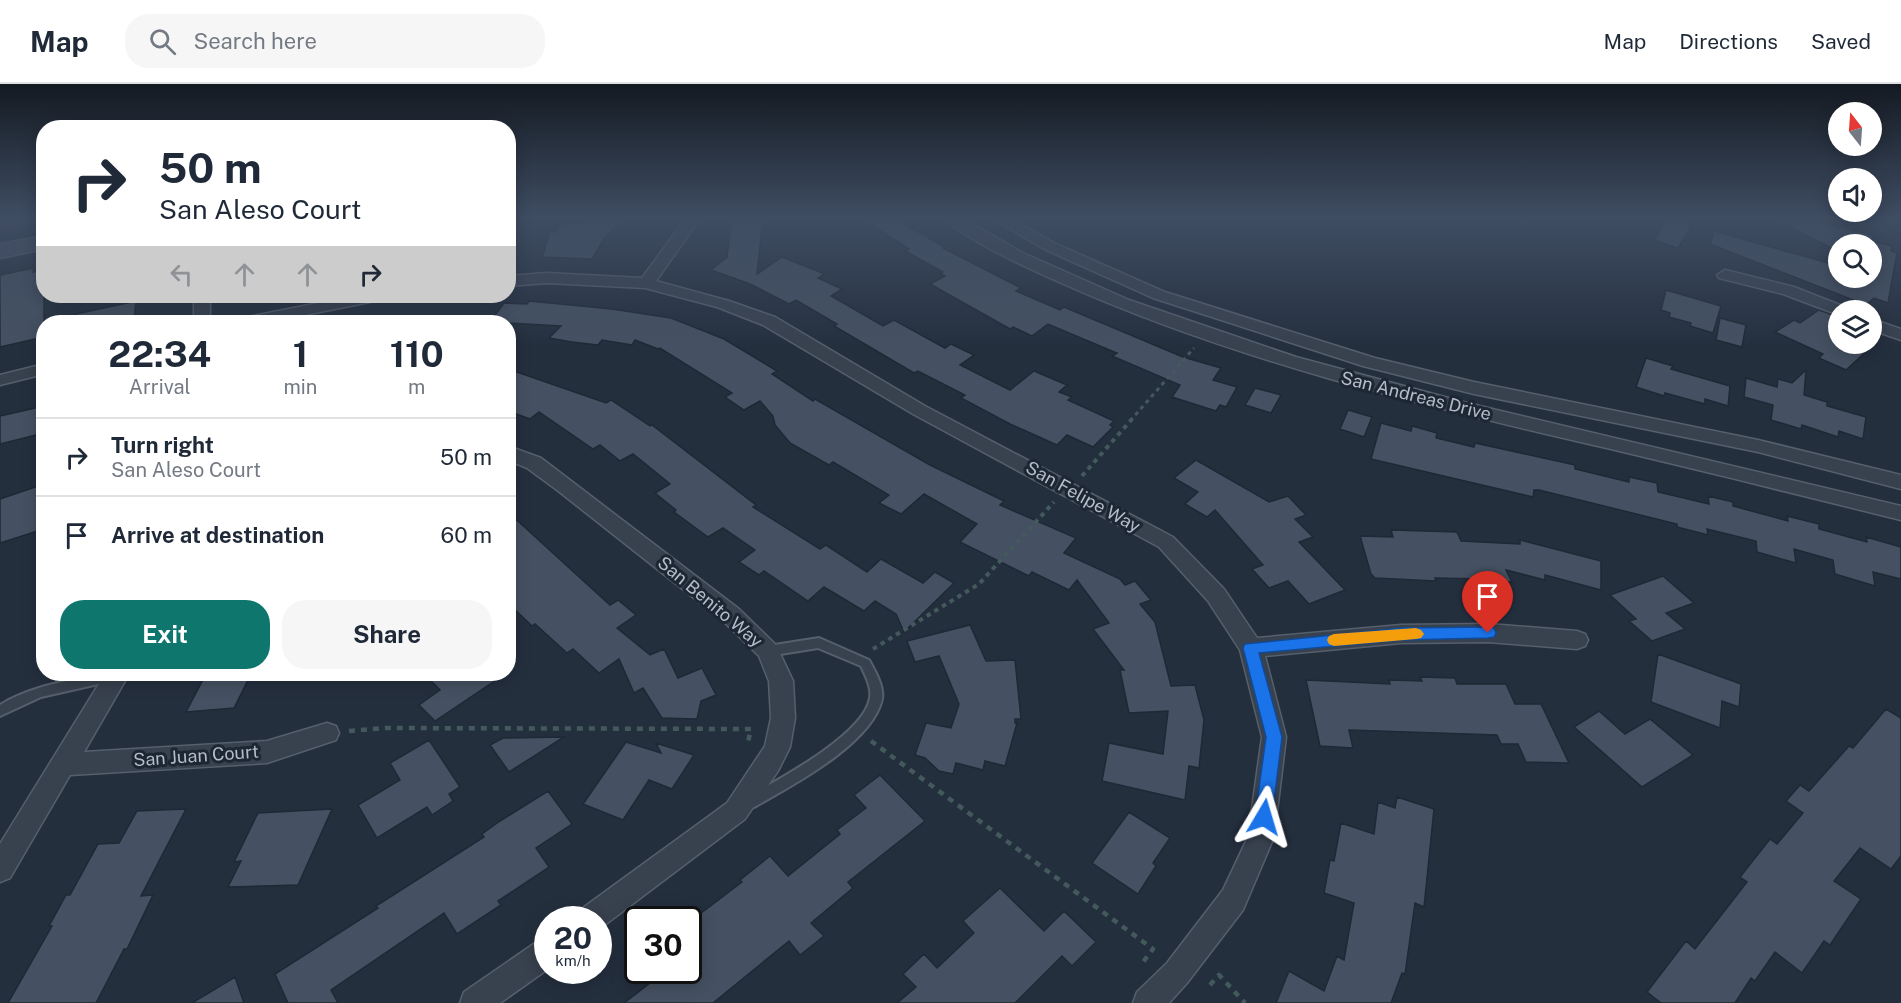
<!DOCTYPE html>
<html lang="en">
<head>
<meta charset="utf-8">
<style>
	:root { --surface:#fff; --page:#f6f6f7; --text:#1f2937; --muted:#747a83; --line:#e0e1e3; --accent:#0f766e }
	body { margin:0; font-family:"Public Sans",sans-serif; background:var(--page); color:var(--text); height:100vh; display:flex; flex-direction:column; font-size:22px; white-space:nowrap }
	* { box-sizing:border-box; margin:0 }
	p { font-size:20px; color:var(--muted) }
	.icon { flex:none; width:33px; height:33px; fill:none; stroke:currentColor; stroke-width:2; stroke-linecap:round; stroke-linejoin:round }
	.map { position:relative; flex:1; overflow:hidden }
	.sheet { position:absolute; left:36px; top:231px; width:480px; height:366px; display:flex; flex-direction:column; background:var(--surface); border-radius:24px; box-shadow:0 3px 15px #0003 }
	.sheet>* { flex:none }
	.guide { position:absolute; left:36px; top:36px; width:480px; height:183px; border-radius:24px; box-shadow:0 3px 15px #0003; background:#fff; color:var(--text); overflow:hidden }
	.needle { width:39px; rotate:343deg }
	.controls { position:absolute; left:1828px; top:18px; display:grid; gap:12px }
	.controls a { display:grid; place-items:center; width:54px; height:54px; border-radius:50%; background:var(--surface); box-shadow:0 3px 15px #0003; font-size:30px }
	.speed { position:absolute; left:534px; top:822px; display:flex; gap:12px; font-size:30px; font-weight:700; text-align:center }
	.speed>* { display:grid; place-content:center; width:78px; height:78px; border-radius:50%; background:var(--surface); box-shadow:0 3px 15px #0003; line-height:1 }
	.speed small { font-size:15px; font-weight:400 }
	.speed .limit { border:3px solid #111; border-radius:9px; background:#fff; color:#111 }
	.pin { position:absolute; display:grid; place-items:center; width:51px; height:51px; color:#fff; margin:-62px -26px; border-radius:50% 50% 50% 0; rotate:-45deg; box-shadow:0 0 6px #0007 }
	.pin .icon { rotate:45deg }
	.me { position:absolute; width:66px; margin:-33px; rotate:7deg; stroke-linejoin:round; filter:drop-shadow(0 0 4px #0008) }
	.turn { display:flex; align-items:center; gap:21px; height:126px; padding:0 24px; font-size:27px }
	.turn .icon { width:78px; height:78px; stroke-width:2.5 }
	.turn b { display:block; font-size:42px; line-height:51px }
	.lanes { display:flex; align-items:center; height:57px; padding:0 24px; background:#0003; justify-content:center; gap:30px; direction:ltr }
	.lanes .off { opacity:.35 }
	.eta { display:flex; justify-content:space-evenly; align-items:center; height:102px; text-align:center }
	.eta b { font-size:36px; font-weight:700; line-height:42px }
	.primary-button { display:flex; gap:12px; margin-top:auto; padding:12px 24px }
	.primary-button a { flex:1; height:69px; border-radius:24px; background:var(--accent); color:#fff; font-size:24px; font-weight:700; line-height:69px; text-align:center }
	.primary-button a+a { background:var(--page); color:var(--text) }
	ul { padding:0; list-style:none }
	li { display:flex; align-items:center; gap:18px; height:78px; padding:0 24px; border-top:2px solid var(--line) }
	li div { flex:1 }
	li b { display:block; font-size:22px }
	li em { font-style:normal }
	header { display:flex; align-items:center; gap:36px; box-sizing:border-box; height:84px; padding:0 30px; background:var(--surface); border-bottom:2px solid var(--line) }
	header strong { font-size:28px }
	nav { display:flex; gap:33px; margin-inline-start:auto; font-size:21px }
	.search { width:420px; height:54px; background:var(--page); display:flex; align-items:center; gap:15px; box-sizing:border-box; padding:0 21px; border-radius:24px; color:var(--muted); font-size:22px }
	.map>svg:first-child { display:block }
	.medical { fill:#32303f }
	.building { fill:#455162; stroke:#1f2835; stroke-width:1.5 }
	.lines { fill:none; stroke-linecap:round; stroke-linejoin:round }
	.service-casing { stroke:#565f6c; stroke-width:4 }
	.minor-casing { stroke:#565f6c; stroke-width:3 }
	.secondary-casing { stroke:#565f6c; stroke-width:3 }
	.path-far2 { stroke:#44595c; stroke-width:3; stroke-dasharray:4 4; stroke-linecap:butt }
	.path-far1 { stroke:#44595c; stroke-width:4; stroke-dasharray:4.5 4.5; stroke-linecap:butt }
	.path { stroke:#44595c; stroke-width:4.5; stroke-dasharray:6 6; stroke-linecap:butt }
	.service { fill:#38414e; fill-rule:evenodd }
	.minor { fill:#38414e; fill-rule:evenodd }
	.secondary { fill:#465061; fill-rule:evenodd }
	.route { fill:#1a73e8; stroke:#114b97; stroke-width:1.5 }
	.slow { fill:#f59e0b }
	.labels { text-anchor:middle; stroke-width:6; stroke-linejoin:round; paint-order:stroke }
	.street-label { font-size:18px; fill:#b4bcc9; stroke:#1d2633 }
</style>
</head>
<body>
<header>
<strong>Map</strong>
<div class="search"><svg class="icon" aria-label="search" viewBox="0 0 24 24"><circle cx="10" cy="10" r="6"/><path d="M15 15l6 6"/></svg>Search here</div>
<nav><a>Map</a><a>Directions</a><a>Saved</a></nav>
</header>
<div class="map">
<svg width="1901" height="919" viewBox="0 0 1901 919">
	<rect width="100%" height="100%" fill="#242f3e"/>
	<path class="medical" d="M0,134H43V140L0,148Z"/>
	<path class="building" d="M732,134H763L757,190L782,173L825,190L818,194L842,205L831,212L883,242L894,236L945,264L951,260L974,271L960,281L1010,306L1034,287L1067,301L1059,308L1072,313L1068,316L1114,337L1110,341L1113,343L1093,363L1067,351L1057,361L1010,340L961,314L965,311L918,287L914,289L834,242L837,240L796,216L789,220L750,200L711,186L727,173Z
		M861,134H893L945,163L943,164L1021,204L1016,207L1060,226L1064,223L1183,273L1221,284L1213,296L1237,303L1226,323L1220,321L1216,327L1172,313L1180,301L1112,272L1117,269L1048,240L1032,252L1013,243L1010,245L930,200L945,192L941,190L943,188L905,167L909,165Z
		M1668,134L1692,141L1678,164L1654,156Z
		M1773,134H1815L1824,139L1873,151L1872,157L1892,162L1891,167L1897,169L1888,219L1874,214L1866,221L1710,160L1714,147L1839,182V194H1872V160H1839V168Z
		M621,137L604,155L592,175L542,173L550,148H557L560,140Z
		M34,184L33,188L44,186V253L0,263V191Z
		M1666,206L1721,222L1713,249L1690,242L1691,239L1669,233L1670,229L1661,226Z
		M136,217L134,238H77L76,230Z
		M529,217L612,225L671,234L724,255L777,287L772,290L813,317L815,315L930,381L1004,417L1000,421L1076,454L1064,469L1120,495L1125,501L1135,497L1151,516L1140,520L1155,538L1171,602L1195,601L1204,636L1199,684L1189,682L1185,716L1102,697L1109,659L1163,670L1168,627L1129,629L1120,586H1124L1093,545L1109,539L1077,496L1069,506L1032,488L1029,492L960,458L977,440L924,410L901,430L879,419L889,411L833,378L829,381L790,359L775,341L773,332L760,317L744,326L725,313L732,309L660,264L658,265L635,256L632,261L602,256L598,261L572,258L549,254L561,242L490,238L504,219L527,220Z
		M1819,226L1839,233V260H1859L1870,264L1846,286L1819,274L1823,270L1775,248L1794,236L1800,239Z
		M1720,234L1746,241L1742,263L1716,256Z
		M1646,274L1673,282L1671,285L1730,302L1728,322L1705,315V320L1665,309L1664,312L1636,303Z
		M508,285L606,319L611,316L650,342L652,341L756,421L753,423L820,465L826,461L867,488L881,475L923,499L935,488L954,499L904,548L896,530L875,517L864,527L824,503L808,517L764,487L759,491L739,478L755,466L723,444L708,453L674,428L676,426L655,409L670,400L633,370L620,377L600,361L593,365L539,328L530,335L508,327Z
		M1806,286L1804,311L1827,318V322L1866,333L1863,355L1839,347L1838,353L1802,341L1801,345L1771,336L1773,321L1744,313L1746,294L1777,303L1778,295L1792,299Z
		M1255,304L1281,311L1271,329L1245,321Z
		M44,322V349L0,360V332Z
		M1348,326L1372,333L1364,353L1340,345Z
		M1381,339L1411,347L1412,342L1437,349L1436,354L1474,363L1475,359L1575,381V385L1629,398V393L1657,399L1658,408L1709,420L1708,412L1733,418V422L1788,437L1787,432L1819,440V445L1867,458L1866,453L1901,463V495L1873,488L1875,502L1835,490L1833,476L1794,465L1796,479L1757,468L1756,457L1707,445L1708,451L1677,443V440L1539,406H1534L1533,413L1371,375Z
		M1196,376L1269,418L1288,412L1306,431L1295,435L1313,453L1299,458L1345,506L1309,520L1288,497L1269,504L1252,485L1263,481L1215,426L1207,433L1185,420L1198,408L1174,394Z
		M44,400V445L0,459V415Z
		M508,428L610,521L618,516L636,531L617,544L650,571L664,565L678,594L702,584L716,611L701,617L697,635L662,634L643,604L634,609L619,575L599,589L573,565L567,569L535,540L532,542L508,519Z
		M1391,446L1457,448L1461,457L1520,460V456L1601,477V506L1545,491V496L1506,486L1512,498L1484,497L1483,495L1435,494L1436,497L1375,494L1371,490L1360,452L1393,453Z
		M1663,492L1694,519L1666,529L1685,545L1652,557L1629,537L1636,535L1610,511Z
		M970,541L986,577L1015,576L1021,635H1015V639H1017L1005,682L985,677L983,686L956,679L953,690L939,687L925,674L915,671L926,639L951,644L959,620L939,572L915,578L907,557Z
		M1658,570L1741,600L1739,623L1722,617L1720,644L1651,618Z
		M206,590H251L234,624L186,628Z
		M424,590H505L435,637L419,621L440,606Z
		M1420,593L1455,594L1457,600H1506L1515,620H1541L1569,679L1526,678L1518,660H1501L1497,651L1349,646L1353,664L1320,662L1306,596L1390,600L1389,596L1422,597Z
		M1886,625L1901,634V772L1891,785L1860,764L1834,797L1861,815L1830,861L1824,857L1802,889L1775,868L1755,897L1751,894L1735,919H1661L1647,908L1686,857L1695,865L1747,798L1740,793L1770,755L1777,760L1803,729L1786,717L1800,701L1809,707L1849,662L1853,664Z
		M1599,627L1625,650L1650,635L1693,671L1642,703L1574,643Z
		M564,653L509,688L490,661L503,654Z
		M429,656L460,703L449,710L453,717L432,731L427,723L377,754L358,721L400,696L390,679Z
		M626,658L661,669L656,659L694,671L672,705L649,696L623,736L583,720Z
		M880,691L925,737L848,798L853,804L811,839L824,852L800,871L789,857L713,919H624L667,886H688V864L698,857L688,844V839L742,798L740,796L770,772L788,792L840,750L837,746L866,724L854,711Z
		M548,707L572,740L536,764L549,783L498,817L501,821L457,850L444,829L331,906L338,919H288L275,890L378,824L376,822L484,753L482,750L500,737Z
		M1397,713L1434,725L1424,823L1415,819L1405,890L1402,889L1391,919H1276L1289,887L1324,907L1337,872L1344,876L1354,819L1324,809L1330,776L1334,777L1341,739L1374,750L1378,718L1395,724Z
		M186,725L141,812L153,811L127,865H124L96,919H8L52,842H49L66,811H70L98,760L119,759L137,727Z
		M332,725L298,801L228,803L241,777L234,778L258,729Z
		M1129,728L1170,754L1153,779L1156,782L1138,810L1092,779Z
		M1000,804L1044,847L1064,827L1096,858L1072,882L1062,872L1015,919H897L916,903L903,890L924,870L937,884L974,849L963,837Z
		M235,893L244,919H192Z"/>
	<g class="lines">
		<defs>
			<path id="service" d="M819,554L869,576C875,587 884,602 882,615C872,660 791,702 754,723L749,725L744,723L742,719L744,715C776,697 864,651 870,614C872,603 865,591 861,582L818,564L768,572L764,570L762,567L764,564L768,562Z
				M101,590H121L122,591L120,594L116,596L41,613L0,632V621C31,602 67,597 101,590Z"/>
			<path id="minor" d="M686,134L699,136L656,197L729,217L775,233L925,322L1173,453L1224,505L1257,554L1401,541L1488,540L1577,547L1585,550L1588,556L1585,562L1577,565L1488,558L1401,559L1265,572L1286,653L1274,753L1243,826L1187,899L1169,919H1133L1137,908L1167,879L1223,806L1248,753L1262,653L1240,566L1208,517L1159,463L913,330L763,241L717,223L645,204L547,199L508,202V192L547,189L642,194Z
				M945,134H962L1023,169L1129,216L1296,273L1467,319L1901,422V436C1804,412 1708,388 1611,365C1424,322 1235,277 1059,198C1032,186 963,155 945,134Z
				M992,134H1010L1054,159L1165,208L1375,274L1474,298L1758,356L1901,391V405L1758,368L1474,310L1363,282L1153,214L1044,165Z
				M1725,186L1794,203L1845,223L1847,226H1839V231L1783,210L1719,194L1717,191Z
				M194,212H210V238H194Z
				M354,212H383L375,217L270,238H240L248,233Z
				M1872,235L1901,245V256L1872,246Z
				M44,280V290L0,301V291Z
				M508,362L541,374L739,525L776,561L793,597L795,634L790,663L778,687L745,735L598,846V836H576L580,826L727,719L765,662L771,634L769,597L759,572L723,537L557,406L527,384L508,376Z
				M105,590H129L84,668L267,657L327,639L336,642L339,649L336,656L267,679L70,691L10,794L0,798V760Z
				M548,853V885L500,919H460L464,908L538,857Z"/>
			<path id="secondary" d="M44,152V165L0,174V160Z"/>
		</defs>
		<use href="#service" class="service-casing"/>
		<use href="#minor" class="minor-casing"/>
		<use href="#secondary" class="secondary-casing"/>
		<path class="path-far2" d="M1130,337L1194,264"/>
		<path class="path-far1" d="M1082,392L1132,335
			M873,565L979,500L1054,418"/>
		<path class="path" d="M349,647L385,644L751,645L748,658
			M871,657L1153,865L1143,878
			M1210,901L1219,891L1245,919"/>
		<use href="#service" class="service"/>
		<use href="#minor" class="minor"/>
		<use href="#secondary" class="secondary"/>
	</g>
	<linearGradient id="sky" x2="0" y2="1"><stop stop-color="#141a22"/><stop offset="0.51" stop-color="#3f4d63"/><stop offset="1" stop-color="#3f4d63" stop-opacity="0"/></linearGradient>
	<rect width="1901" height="263" fill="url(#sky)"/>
	<path class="route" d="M1488,543L1494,544L1496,549L1494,553L1488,554L1401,556L1259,569L1282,653L1272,733L1270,739L1264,741L1258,739L1255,733L1266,653L1243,564L1245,560L1401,544Z"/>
	<path class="slow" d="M1416,544L1421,546L1424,550L1421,554L1416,555L1334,562L1329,560L1327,556L1329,552L1334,550Z"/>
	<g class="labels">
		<g class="street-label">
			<text transform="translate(1416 312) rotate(14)" y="6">San Andreas Drive</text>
			<text transform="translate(1083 413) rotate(29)" y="6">San Felipe Way</text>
			<text transform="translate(710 518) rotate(40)" y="6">San Benito Way</text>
			<text transform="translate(196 672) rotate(-4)" y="6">San Juan Court</text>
		</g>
	</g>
</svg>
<div class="controls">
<a><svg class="needle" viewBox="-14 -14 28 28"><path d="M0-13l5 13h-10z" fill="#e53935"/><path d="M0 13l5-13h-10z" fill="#747a83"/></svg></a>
<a><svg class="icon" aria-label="sound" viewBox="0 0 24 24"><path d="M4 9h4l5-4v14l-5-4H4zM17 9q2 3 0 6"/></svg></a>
<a><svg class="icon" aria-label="search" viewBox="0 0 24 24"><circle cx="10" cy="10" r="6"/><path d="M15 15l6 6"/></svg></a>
<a><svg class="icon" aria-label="layers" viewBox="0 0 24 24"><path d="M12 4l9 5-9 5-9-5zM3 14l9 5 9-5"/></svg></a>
</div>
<div class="speed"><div>20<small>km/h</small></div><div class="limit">30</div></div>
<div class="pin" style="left:1488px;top:549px;background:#d93025"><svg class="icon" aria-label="arrive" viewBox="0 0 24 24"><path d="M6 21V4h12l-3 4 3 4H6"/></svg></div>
<svg class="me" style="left:1264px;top:733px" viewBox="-20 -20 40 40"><path d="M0-17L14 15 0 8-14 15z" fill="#1a73e8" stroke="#fff" stroke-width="4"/></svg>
<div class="guide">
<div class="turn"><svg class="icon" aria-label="right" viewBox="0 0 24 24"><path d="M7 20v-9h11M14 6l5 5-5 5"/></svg><div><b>50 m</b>San Aleso Court</div></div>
<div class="lanes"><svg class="icon off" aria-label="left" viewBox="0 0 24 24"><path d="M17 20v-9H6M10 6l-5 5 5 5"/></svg><svg class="icon off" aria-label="ahead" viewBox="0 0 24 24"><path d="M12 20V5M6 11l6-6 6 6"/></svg><svg class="icon off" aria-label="ahead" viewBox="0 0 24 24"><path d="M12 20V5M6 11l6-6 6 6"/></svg><svg class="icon" aria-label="right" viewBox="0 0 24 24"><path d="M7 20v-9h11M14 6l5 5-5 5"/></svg></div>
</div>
<section class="sheet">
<div class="eta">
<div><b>22:34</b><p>Arrival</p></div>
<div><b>1</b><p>min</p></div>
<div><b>110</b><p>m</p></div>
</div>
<ul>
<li><svg class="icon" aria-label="right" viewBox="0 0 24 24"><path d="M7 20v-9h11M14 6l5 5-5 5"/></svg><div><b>Turn right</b><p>San Aleso Court</p></div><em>50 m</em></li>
<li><svg class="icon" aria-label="arrive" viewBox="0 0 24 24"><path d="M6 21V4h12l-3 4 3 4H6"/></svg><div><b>Arrive at destination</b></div><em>60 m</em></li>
</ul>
<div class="primary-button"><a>Exit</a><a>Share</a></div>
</section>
</div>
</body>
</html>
